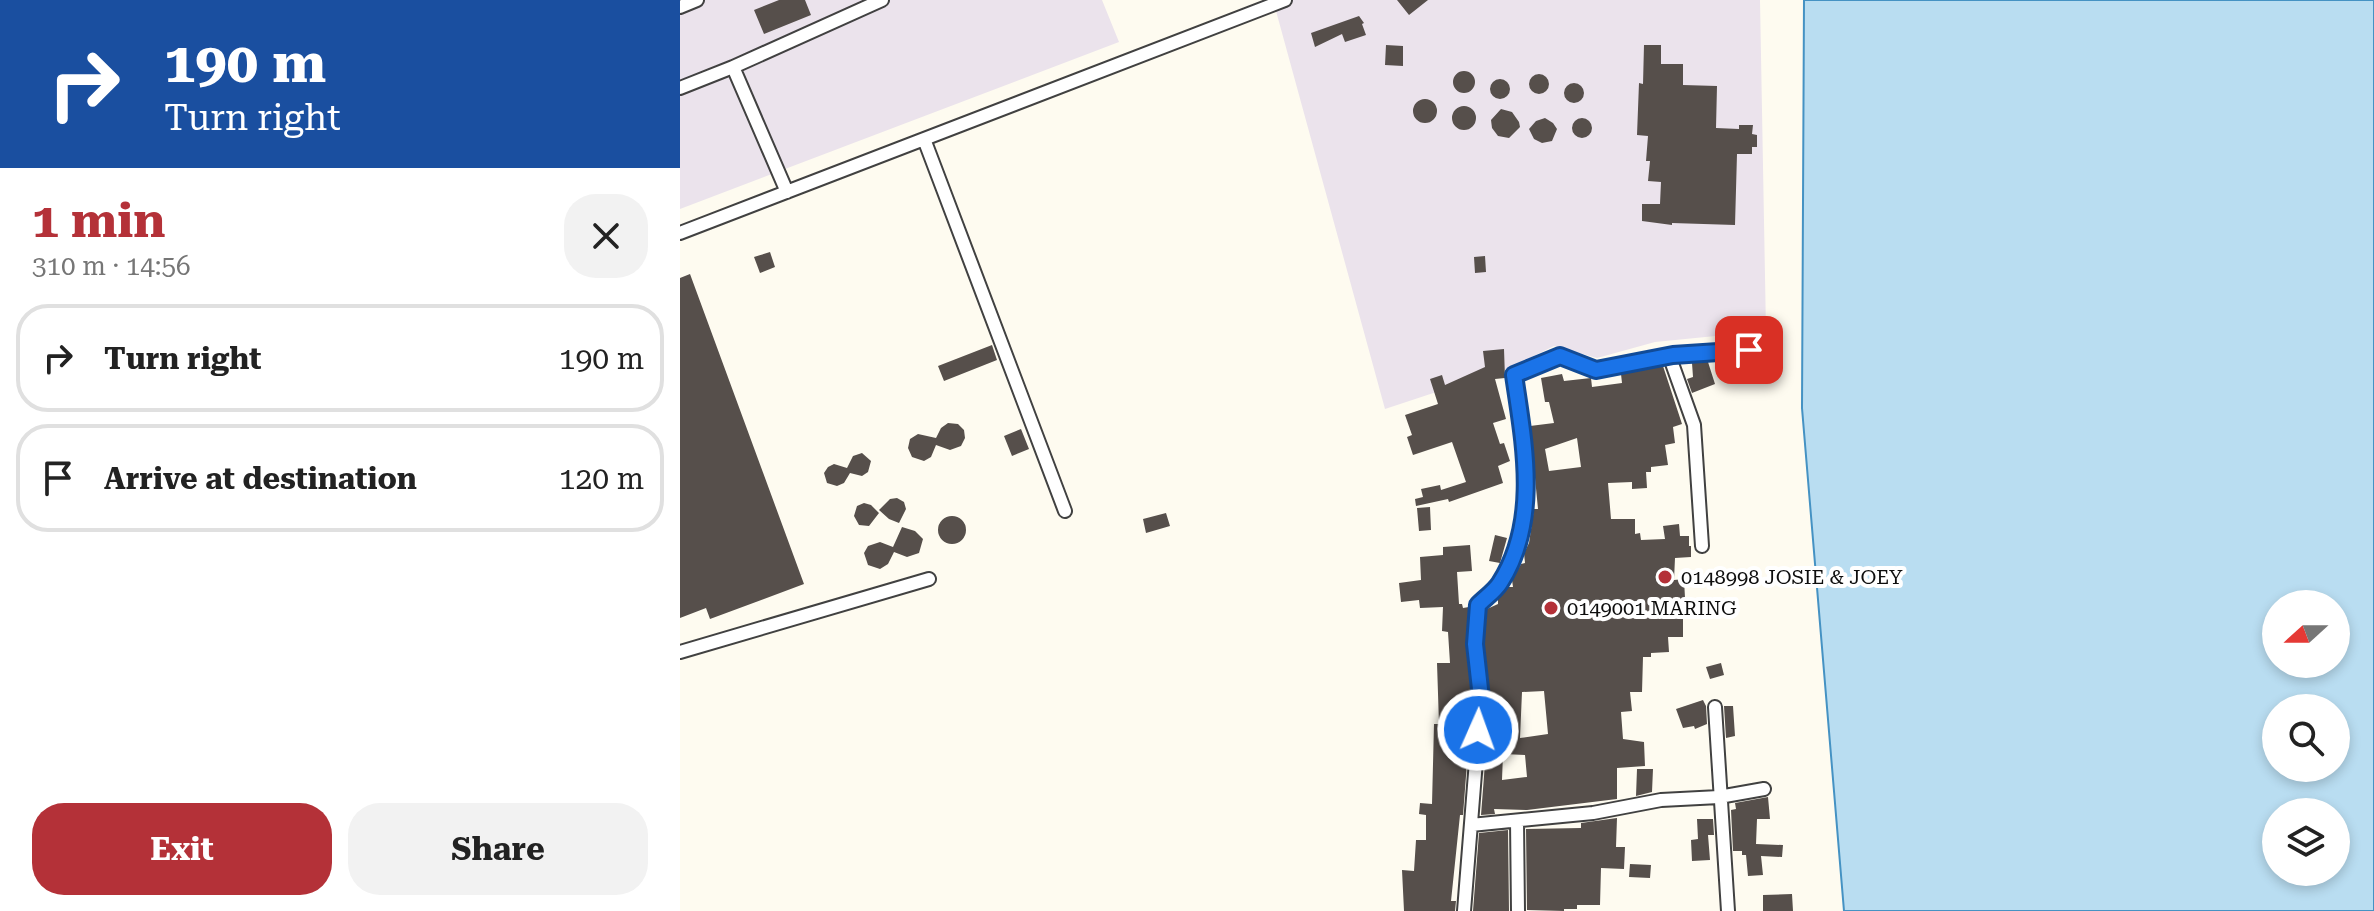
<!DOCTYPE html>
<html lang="en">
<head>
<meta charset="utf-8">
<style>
	:root { --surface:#fff; --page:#f2f2f2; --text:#222; --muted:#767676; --line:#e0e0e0; --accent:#b43138 }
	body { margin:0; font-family:"Roboto Serif",serif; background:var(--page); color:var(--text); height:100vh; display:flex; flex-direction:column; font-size:30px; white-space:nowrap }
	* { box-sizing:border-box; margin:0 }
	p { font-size:26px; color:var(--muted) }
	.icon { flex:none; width:44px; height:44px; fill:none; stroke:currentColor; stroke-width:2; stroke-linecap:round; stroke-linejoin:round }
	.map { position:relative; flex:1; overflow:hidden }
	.drawer { display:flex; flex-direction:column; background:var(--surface); width:680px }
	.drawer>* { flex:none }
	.guide { background:#1a4fa0; color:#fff; overflow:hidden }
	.needle { width:52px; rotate:249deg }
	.buttons { position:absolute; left:1582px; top:590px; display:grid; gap:16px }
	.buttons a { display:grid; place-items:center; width:88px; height:88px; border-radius:50%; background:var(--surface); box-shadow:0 4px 12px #0003; font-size:40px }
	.pin { position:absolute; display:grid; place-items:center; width:68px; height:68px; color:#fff; margin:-34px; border-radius:16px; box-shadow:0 4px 12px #0006 }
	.me { position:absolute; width:88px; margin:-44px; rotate:2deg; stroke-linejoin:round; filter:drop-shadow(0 0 6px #0008) }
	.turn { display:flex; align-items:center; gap:28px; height:168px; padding:0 32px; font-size:36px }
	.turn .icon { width:104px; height:104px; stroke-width:2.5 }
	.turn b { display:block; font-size:56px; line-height:68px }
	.round { display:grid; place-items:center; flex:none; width:84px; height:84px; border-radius:32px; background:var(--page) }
	.summary { display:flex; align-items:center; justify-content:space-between; height:136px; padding:0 32px }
	h1 { font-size:48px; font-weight:700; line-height:60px; color:var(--accent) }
	.primary-button { display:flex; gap:16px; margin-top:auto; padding:16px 32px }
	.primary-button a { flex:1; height:92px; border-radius:32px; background:var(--accent); color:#fff; font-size:32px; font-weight:700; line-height:92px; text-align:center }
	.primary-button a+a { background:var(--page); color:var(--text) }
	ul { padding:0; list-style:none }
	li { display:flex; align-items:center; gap:24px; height:108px; margin:0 16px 12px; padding:0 16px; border:4px solid var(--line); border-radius:32px }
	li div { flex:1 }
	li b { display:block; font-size:30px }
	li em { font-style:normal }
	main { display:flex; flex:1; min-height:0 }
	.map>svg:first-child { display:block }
	.industrial { fill:#ebe3ec }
	.water { fill:#b9ddf1; stroke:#4592c3; stroke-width:2; fill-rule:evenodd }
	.building { fill:#564f4b; fill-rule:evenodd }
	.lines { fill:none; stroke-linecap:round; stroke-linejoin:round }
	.minor-casing { stroke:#414141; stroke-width:16 }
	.minor { stroke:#fff; stroke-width:12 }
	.route-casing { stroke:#114b97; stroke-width:20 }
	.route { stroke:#1a73e8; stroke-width:14 }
	.poi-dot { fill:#b43138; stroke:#fff; stroke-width:3 }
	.labels { text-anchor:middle; stroke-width:8; stroke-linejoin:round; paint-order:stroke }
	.poi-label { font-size:20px; fill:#0e0e0e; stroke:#fff; text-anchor:start }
</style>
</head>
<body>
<main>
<section class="drawer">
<div class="guide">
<div class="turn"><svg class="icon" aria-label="right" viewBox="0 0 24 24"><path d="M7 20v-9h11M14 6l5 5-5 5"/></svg><div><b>190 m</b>Turn right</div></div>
</div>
<div class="summary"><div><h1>1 min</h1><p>310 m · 14:56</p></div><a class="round"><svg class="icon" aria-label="close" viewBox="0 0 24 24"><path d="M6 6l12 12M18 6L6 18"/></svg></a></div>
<ul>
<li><svg class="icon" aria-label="right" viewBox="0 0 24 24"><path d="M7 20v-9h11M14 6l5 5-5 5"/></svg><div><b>Turn right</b></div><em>190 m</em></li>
<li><svg class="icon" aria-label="arrive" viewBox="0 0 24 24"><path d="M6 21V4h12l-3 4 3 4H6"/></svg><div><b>Arrive at destination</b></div><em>120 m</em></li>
</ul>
<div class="primary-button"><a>Exit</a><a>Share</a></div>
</section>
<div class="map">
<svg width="1694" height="911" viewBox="0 0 1694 911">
	<rect width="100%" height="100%" fill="#fefbf0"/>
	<path class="industrial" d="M0,0H422L439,42L0,209Z
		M593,0H1080L1086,331L975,342L917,358L874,346L829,368L705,409Z"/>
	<path class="water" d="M1124,0H1694V911H1164L1122,408ZM1596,604H1656V664H1596ZM1596,708H1656V768H1596ZM1596,812H1656V872H1596Z"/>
	<path class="building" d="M99,0H125L131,15L84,34L74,10Z
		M717,0H748L729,15Z
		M679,16L684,23L682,24L686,35L665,42L662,34L635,47L631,33Z
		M706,45L723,46V66L705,65Z
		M964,45H981V64H1003V85L1037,86L1036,128L1059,129V125H1073L1072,134L1077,135V147H1072V154H1057L1055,225L992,223V225L962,221V204H980L981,182L968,181L970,161H966L968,136L957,135L959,83L963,84Z
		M773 82a11 11 0 1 1 22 0a11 11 0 1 1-22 0Z
		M849 84a10 10 0 1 1 20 0a10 10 0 1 1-20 0Z
		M810 89a10 10 0 1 1 20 0a10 10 0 1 1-20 0Z
		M884 93a10 10 0 1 1 20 0a10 10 0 1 1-20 0Z
		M733 111a12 12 0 1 1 24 0a12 12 0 1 1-24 0Z
		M772 118a12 12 0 1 1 24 0a12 12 0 1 1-24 0Z
		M821,109L832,112L839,122L840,127L829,138L818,136L812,128L811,120Z
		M892 128a10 10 0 1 1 20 0a10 10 0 1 1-20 0Z
		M865,118L873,123L877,129L872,141L862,143L854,139L849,129L856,121Z
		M90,252L95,267L80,273L74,257Z
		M805,256L806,272L795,273L794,257Z
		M10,274L124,584L30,619L26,608L0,618V278Z
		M312,345L317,360L264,381L258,366Z
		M824,349L825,378L815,379L826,419L813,423L820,444L824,443L830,461L818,466L823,483L769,502L768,499L736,506L735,499L743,497L741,489L760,485L761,490L786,482L772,442L733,455L727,437L732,435L725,415L758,404L750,379L762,375L765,385L805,367L803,351Z
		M1028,362L1035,384L1012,393L1007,379L1013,377L1012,363Z
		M983,366L1002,424L993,427L995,443L985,445L988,465L971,467V472H966L967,488L952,489V482L928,483L931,519H955V534L960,533L961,540L985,539L983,526L999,524L1000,536H1009V546H1011V557L995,558L994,580L1004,579L1006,617L1003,618V637H988L989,652L971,653V657H963L962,692H950L952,711L941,712L943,739L964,742L965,766L937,768V799L847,810L814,809L815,814L801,815L810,699L804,644L807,609L818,604V599L828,587H833L832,580L841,564L845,563L844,553L849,543L854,509H858L850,426L874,423L869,402H865L861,378L882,374L884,381L911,378L912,387L942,383L941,374ZM897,438L901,467L869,471L865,449ZM864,691L868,734L840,738L842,692ZM823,754L845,755L847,777L822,780Z
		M268,423L278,424L284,430L285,438L281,446L270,450L256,445L251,457L244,461L232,457L228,448L230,439L238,434L256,438L261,428Z
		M341,429L349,449L332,456L324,436Z
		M182,453L191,461L188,472L182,476L170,473L164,483L157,486L147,483L144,473L148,467L154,464L167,468L173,456Z
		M217,498L224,502L226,509L219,523L209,519L199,510L210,499Z
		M184,503L191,505L199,513L189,526L179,525L174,516L177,506Z
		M750,507L751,530L739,531L737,508Z
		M486,513L490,526L466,533L463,519Z
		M258 530a14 14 0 1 1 28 0a14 14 0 1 1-28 0Z
		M222,527L235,531L243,539L239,553L227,557L214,552L208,564L200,569L188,565L184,553L188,546L200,542L213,547Z
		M815,535L827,538L820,563L809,561Z
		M790,545L792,571L777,572L779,604H782L783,608L789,607L786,645L792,698L783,815H780L771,901H776L775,911H724L722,870L734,871L736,840H746V815L739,814L740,803L752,804L754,724H759L757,663H770L768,632L762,631L763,607L740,608L739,600L721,602L719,583L741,580L740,557L763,555V547Z
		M1041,663L1044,675L1030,679L1026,667Z
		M1023,700L1026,706L1027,724L1015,729L1014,726L1003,728L996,709Z
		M1044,706H1053L1055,736L1046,738Z
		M957,769H973L972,792L956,796Z
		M1088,797L1090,819H1077L1076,844L1103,845L1102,857L1081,856L1083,875L1068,876L1066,855H1062V851H1053L1051,810L1056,809L1055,803Z
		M937,818L936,847H945L944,869L921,868L920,905H897V909H884V911L847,910L846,829L901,828V823Z
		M1017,819H1033L1034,835H1028L1030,860L1012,861L1011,840L1018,839Z
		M828,830L829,911H793L799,833Z
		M950,864L971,865L970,878L949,877Z
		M1112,894L1113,911H1083V895Z"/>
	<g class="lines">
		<defs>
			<path id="minor" d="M0,7L17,0
				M0,88L53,67
				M244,139L385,511
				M107,192L53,67L202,0
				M0,233L605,0
				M989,355L1014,425L1022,546
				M0,652L249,579
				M1035,707L1048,911
				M837,821L838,911
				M791,825L913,813L981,800L1039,797L1084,789
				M784,911L801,698L795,644L798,605C805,598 815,591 820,583C861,521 843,443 834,375L880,356L916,370L993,355L1069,350"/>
		</defs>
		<use href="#minor" class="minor-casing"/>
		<use href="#minor" class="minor"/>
	</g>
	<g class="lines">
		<defs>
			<path id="route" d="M798,730L801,698L795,644L798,605C805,598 815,591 820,583C860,521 844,443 834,375L880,356L916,370L993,355L1069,350"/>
		</defs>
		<use href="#route" class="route-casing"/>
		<use href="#route" class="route"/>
	</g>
	<g class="poi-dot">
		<circle cx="985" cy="577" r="8"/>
		<circle cx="871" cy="608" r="8"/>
	</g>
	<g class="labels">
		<g class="poi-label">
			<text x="1001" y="584">0148998 JOSIE &amp; JOEY</text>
			<text x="887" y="615">0149001 MARING</text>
		</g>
	</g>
</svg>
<div class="buttons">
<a><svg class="needle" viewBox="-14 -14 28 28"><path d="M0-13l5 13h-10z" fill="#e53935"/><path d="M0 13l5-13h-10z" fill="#767676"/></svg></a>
<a><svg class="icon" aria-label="search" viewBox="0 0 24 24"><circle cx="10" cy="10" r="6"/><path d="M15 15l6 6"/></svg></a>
<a><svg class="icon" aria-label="layers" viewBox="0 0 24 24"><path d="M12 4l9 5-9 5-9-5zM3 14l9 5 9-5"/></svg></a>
</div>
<div class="pin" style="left:1069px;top:350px;background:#d93025"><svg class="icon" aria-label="arrive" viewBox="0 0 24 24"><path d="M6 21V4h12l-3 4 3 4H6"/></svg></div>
<svg class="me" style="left:798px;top:730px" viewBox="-20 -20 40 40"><circle r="17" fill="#1a73e8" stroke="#fff" stroke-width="3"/><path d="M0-11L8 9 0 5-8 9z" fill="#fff"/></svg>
</div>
</main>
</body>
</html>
